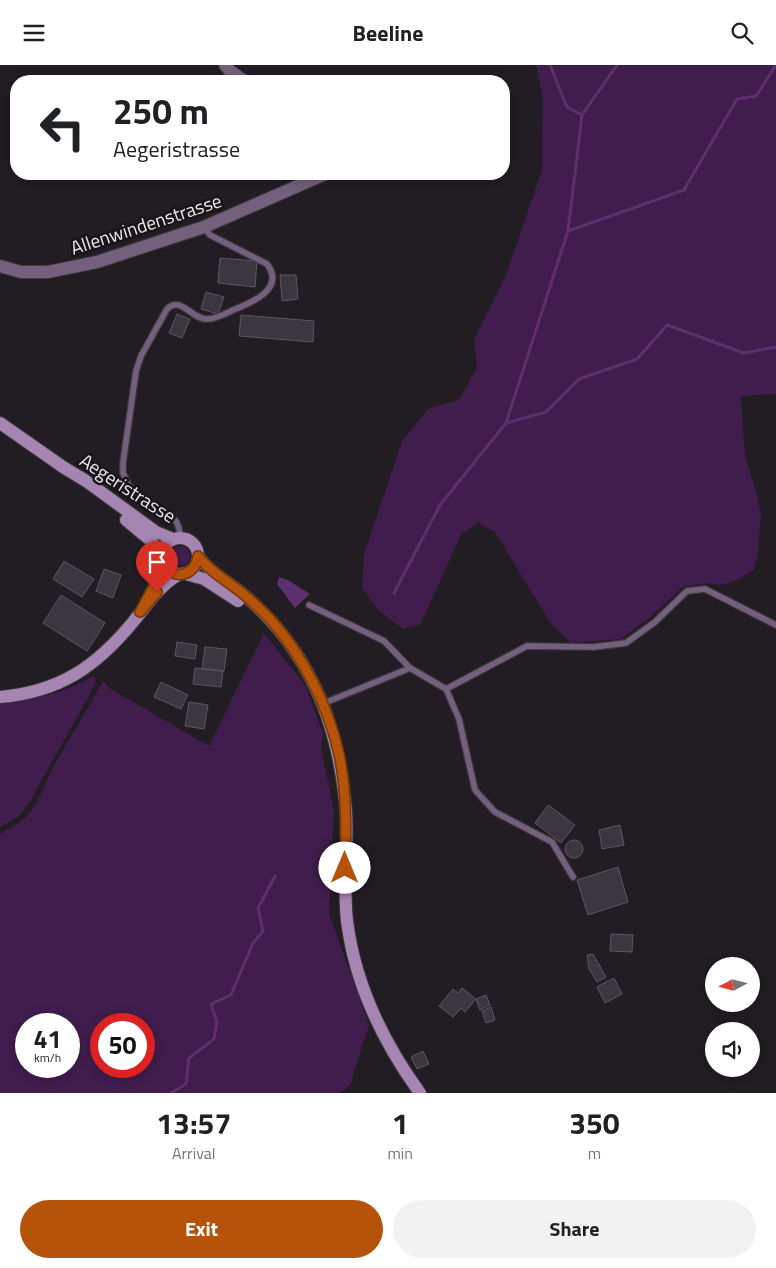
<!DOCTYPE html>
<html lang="en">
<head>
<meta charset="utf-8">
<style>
	:root { --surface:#fff; --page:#f2f2f2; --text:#202124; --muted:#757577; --accent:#b45309 }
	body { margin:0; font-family:"Titillium Web",sans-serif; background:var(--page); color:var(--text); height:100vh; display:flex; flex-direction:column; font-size:19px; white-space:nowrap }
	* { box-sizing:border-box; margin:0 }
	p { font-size:16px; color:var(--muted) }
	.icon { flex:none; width:28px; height:28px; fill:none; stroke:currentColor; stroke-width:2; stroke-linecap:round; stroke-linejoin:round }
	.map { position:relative; height:1028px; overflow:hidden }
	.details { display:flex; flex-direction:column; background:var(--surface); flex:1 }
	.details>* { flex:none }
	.guide { position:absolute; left:10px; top:10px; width:500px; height:105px; border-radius:20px; box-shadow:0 2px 12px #0003; background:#fff; color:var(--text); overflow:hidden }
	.needle { width:32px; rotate:263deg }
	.controls { position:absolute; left:705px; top:892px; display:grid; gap:10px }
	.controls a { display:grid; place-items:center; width:55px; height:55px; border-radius:50%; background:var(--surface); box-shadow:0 2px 12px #0003; font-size:25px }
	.speed { position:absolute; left:15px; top:948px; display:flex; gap:10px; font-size:25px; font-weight:700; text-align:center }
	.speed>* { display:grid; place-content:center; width:65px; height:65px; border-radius:50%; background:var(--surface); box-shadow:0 2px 12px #0003; line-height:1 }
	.speed small { font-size:12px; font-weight:400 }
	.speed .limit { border:8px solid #d22; background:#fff; color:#111 }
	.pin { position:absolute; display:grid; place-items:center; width:42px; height:42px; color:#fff; margin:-51px -21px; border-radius:50% 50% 50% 0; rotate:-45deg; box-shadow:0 0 5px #0007 }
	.pin .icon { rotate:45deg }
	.me { position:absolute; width:55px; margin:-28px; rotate:0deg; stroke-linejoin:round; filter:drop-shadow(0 0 4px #0008) }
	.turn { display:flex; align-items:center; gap:18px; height:105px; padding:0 20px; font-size:22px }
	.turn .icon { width:65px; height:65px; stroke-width:2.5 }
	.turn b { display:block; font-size:35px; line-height:42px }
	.eta { display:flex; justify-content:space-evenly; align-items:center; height:85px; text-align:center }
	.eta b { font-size:30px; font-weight:700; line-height:35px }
	.cta { display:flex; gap:10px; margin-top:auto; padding:10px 20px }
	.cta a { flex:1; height:58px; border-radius:30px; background:var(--accent); color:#fff; font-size:20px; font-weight:700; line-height:58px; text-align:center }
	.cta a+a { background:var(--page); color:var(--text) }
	header { display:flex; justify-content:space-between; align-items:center; height:65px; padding:0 20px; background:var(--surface); font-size:22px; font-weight:700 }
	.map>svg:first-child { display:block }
	.green { fill:#411d4d; fill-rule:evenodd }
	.water { fill:#5d2f6c }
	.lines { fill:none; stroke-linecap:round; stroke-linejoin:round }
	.stream { stroke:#5d2f6c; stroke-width:3 }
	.building { fill:#3c373e; stroke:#5c575e }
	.service-casing { stroke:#3d393f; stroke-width:8 }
	.tertiary-casing { stroke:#3d393f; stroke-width:14 }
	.secondary-casing { stroke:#3d393f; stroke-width:14 }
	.service { stroke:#74607c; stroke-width:5.5 }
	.tertiary { stroke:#74607c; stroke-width:12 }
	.secondary { stroke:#a685b2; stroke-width:12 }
	.route-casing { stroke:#753606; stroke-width:12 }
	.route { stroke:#b45309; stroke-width:9 }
	.labels { text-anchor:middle; stroke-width:5; stroke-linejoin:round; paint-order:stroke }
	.street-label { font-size:19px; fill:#ebe8ed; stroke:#181419 }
</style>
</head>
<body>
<header><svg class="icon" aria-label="menu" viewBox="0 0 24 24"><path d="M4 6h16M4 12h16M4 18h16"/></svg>Beeline<svg class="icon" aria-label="search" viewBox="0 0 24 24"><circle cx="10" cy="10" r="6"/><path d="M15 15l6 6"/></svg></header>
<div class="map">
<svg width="776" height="1028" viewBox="0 0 776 1028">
	<rect width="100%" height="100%" fill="#211d23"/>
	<path class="green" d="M536,0H776V329L741,331L745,391L756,426L761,450L758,487L754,505L737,515L722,520L706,518L683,522L648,554L620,574L571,578L551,559L495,467L478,458L462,468L420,560L403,564L378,545L362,523L364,489L402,376L428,344L459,335L477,303L474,274L506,210L542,105L543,33Z
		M170 491a10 10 0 1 1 20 0a10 10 0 1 1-20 0Z
		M264,568L305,620L323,669L321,684L334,745L329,849L369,960L350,1020L340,1028H0V769C10,763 21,758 29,749C41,734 46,714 56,697C71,670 88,644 103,616L109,623L209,681ZM26,959H69V1001H26ZM101,959H144V1001H101Z
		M93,611L95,613L96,617L89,631L29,738L18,752L0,762V637C33,635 64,629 93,611Z"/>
	<path class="water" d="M279,512L288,515L310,529L295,543L277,519Z"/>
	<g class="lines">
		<path class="stream" d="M550,0L567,42L582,50
			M568,166L582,50L617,0
			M506,358L546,347L579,314L637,294L667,260L744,288L776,282
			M394,528L440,440L506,358L568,166L684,125L737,34L756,31L776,0
			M171,1028L186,1019L189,993L214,974L217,957L211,939L231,930L253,878L263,866L258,843L275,811"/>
	</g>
	<path class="building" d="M220,193L257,196L255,222L218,218Z
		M280,210H296L298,234L282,236Z
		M206,227L224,232L218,249L201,244Z
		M177,249L190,254L182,273L169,268Z
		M241,250L314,256L313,277L239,271Z
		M64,496L94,514L82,532L53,514Z
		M104,504L121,510L113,533L96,526Z
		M61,530L105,558L87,586L43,558Z
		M177,577L197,580L195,594L175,591Z
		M205,582L227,584L224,606L202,604Z
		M195,603L223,606L221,622L193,619Z
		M161,617L188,630L181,644L154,632Z
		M189,637L208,640L204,664L185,661Z
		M548,740L575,760L561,778L535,758Z
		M620,760L624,780L602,784L599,765Z
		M565 784a9 9 0 1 1 18 0a9 9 0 1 1-18 0Z
		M618,802L628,837L588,850L577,815Z
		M611,869L633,870L632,887L610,886Z
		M593,889L606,912L597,917L589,904L587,890Z
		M614,913L622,929L605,938L597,922Z
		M462,923L476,934L465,947L461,943L453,952L439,941L453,924L458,928Z
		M486,930L490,940L480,945L476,934Z
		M491,942L495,955L486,958L482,946Z
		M423,986L429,999L417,1004L411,992Z"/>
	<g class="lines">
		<defs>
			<path id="service" d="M180,473L179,463L176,456L135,428L128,419L123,408V398L136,306L141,291L167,244C181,230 192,255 207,254C216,254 225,249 233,245C251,238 286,224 267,199L210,170L204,162
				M309,540L384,576L410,603
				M446,624L459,654L475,725L495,747L552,777L573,812
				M322,639L410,603L446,624L527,581L594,582L626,578L655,557L687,526L705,524L776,560"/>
			<path id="tertiary" d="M225,0L230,6L244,16
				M0,201L21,207H48L97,197L204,162L325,109"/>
			<path id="secondary" d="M0,358L63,402L86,416L156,467L173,474
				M126,455L150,475L162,490
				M162 491a18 18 0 1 1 36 0a18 18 0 1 1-36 0Z
				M198,491C210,508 229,517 244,530C279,559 306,598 323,640C336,674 343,709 346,746C348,783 343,819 347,856C355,919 383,977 420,1028
				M186,509L204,514L238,536
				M0,632C59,627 96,602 133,557C147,540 159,521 178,510"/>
		</defs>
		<use href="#service" class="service-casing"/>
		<use href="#tertiary" class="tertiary-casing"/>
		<use href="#secondary" class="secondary-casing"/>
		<use href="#service" class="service"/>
		<use href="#tertiary" class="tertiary"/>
		<use href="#secondary" class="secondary"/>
	</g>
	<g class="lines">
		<defs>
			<path id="route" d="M157,527L140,547L156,517L163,498C172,517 196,511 198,491C210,507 227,516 242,528C252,536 261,545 270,554C303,591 328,640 339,689C347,726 346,765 345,803"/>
		</defs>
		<use href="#route" class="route-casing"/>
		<use href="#route" class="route"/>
	</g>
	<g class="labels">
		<g class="street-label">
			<text transform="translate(146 159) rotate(-18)" y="7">Allenwindenstrasse</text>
			<text transform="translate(128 423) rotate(33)" y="7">Aegeristrasse</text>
		</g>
	</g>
</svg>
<div class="controls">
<a><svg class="needle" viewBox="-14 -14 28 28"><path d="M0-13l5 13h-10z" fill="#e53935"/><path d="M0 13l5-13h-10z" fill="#757577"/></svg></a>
<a><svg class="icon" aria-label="sound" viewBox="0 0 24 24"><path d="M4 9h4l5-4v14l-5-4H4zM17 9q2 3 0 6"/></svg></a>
</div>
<div class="speed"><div>41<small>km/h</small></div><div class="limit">50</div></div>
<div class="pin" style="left:157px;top:527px;background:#d93025"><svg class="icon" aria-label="arrive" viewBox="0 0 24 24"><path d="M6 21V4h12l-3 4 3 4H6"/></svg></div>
<svg class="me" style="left:345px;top:803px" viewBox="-20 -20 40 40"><circle r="19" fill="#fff"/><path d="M0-13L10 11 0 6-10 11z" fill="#b45309"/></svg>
<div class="guide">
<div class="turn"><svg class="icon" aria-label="left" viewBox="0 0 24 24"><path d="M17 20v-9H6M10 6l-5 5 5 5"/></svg><div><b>250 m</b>Aegeristrasse</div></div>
</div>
</div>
<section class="details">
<div class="eta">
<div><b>13:57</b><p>Arrival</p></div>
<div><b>1</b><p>min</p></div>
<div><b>350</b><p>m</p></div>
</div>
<div class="cta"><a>Exit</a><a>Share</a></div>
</section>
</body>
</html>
